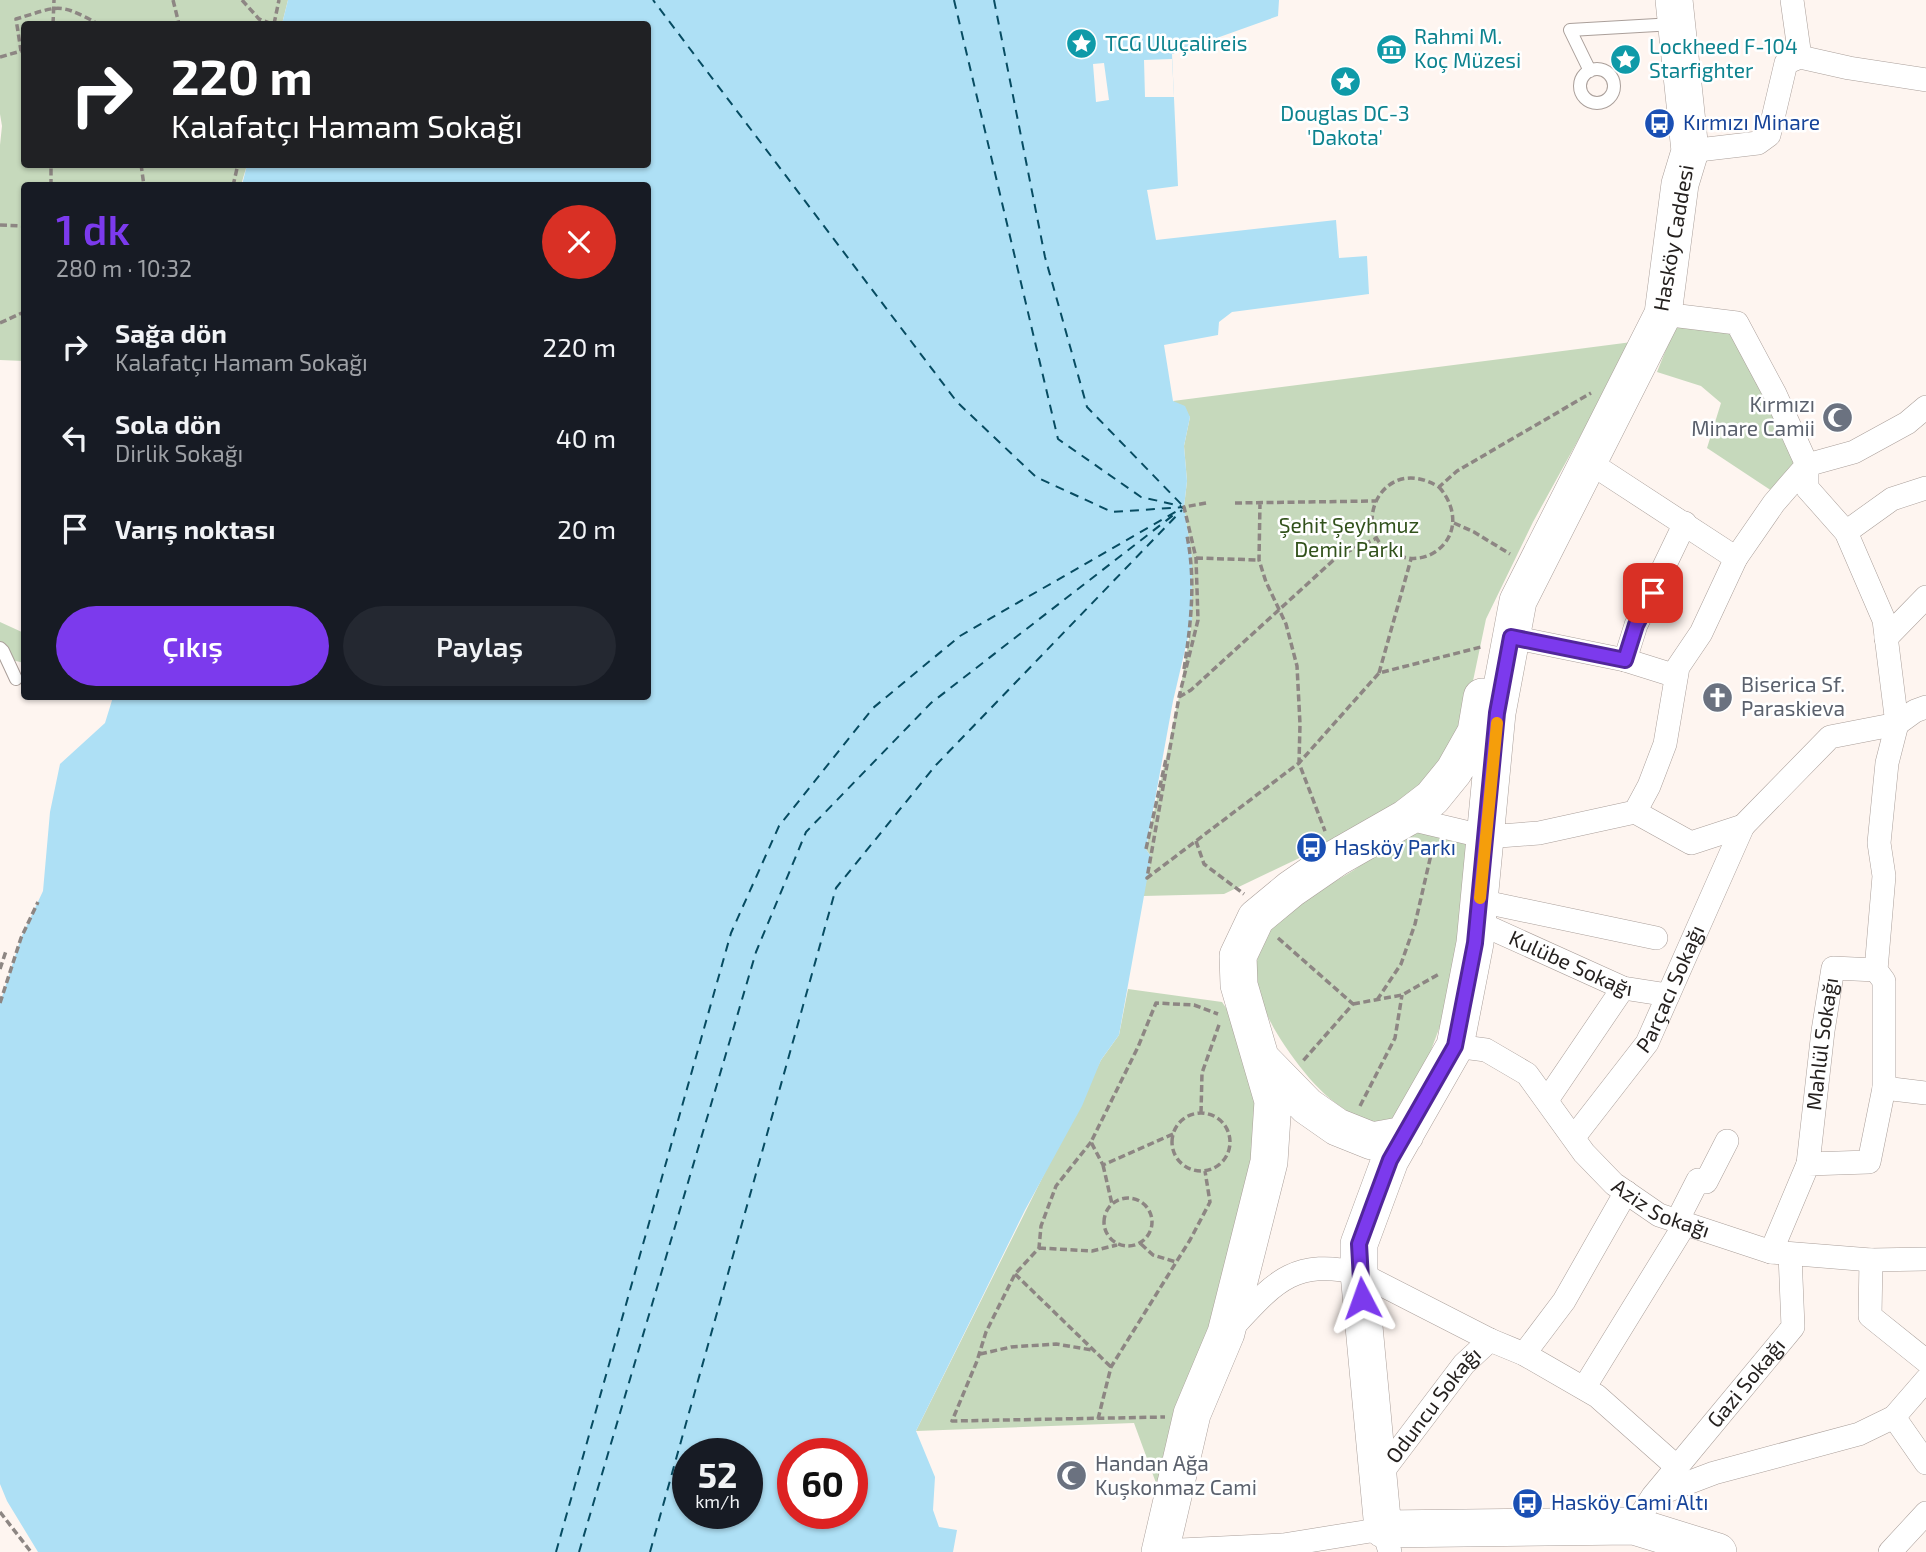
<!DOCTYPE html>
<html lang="tr">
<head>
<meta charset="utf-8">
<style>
	:root { --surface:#171b24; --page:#242831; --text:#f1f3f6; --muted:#9ea1a6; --accent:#7c3aed }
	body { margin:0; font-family:"Exo 2",sans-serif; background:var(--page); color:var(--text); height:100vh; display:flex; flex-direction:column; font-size:26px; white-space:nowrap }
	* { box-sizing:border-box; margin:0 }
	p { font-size:23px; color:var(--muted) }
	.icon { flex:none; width:38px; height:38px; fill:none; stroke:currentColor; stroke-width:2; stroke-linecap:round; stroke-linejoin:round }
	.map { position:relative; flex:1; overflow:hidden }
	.drawer { position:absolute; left:21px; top:182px; width:630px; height:518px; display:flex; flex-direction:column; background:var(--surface); border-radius:7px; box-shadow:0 2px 5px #0004 }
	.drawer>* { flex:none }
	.banner { position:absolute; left:21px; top:21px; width:630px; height:147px; border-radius:7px; box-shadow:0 2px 5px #0004; background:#202124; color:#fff; overflow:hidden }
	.speed { position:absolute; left:672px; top:1438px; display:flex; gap:14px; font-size:35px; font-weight:700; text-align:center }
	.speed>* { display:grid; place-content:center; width:91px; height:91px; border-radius:50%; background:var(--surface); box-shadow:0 2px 5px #0004; line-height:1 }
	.speed small { font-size:18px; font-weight:400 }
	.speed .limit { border:10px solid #d22; background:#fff; color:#111 }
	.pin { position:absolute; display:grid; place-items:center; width:60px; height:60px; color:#fff; margin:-30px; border-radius:14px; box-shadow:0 4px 10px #0006 }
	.me { position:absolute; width:77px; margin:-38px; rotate:356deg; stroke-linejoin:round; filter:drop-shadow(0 0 5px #0008) }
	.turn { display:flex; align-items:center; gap:24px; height:147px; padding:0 35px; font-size:32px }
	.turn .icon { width:91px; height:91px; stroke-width:2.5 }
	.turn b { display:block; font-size:49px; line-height:60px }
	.round { display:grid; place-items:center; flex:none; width:74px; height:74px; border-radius:37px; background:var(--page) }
	.headline { display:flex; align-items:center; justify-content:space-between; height:119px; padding:0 35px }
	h1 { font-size:42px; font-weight:600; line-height:52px; color:var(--accent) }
	.cta { display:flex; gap:14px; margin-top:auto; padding:14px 35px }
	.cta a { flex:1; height:80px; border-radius:42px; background:var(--accent); color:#fff; font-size:28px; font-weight:600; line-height:80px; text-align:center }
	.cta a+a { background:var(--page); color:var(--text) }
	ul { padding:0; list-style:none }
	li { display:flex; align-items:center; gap:21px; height:91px; padding:0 35px }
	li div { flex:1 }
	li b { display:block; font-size:26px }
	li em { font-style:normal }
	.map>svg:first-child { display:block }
	.green { fill:#c6d9bc }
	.water { fill:#aee0f5; fill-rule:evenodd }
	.pier { fill:#fef5f0 }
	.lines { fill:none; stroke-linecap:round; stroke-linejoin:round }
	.ferry { stroke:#074c62; stroke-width:2; stroke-dasharray:9 7; stroke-linecap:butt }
	.lane-casing { stroke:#aa9f9a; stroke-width:14 }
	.street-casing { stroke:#aa9f9a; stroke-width:24 }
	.primary-casing { stroke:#aa9f9a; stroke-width:38 }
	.path { stroke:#8d8683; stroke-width:3.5; stroke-dasharray:7 3.5; stroke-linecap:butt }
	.lane { stroke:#fff; stroke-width:12 }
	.street { stroke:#fff; stroke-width:23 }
	.primary { stroke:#fff; stroke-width:37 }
	.route-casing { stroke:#51269a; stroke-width:18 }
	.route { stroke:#7c3aed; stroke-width:12 }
	.slow { stroke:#f59e0b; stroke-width:12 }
	.labels { text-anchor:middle; stroke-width:5; stroke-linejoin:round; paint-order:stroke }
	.culture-label { font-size:21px; fill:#0d838f; stroke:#fff; text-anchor:start }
	.transit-label { font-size:21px; fill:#164399; stroke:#fff; text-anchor:start }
	.street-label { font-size:21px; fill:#25211f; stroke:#fff }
	.worship-label { font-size:21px; fill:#5b616d; stroke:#fff; text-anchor:start }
	.park-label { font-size:21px; fill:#32521c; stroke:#fff }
</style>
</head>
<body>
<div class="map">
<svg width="1926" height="1552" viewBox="0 0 1926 1552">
	<rect width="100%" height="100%" fill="#fef5f0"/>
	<path class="green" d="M0,0H288L282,24H24V164L247,165L241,185L24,186V361L0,360V145L2,126L0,114Z
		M1675,327L1729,330L1799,461L1775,493L1707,448L1721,403L1701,386L1657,372Z
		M1632,342L1533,522L1486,619L1461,738L1398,811L1224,894L1143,896L1151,857L1146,849L1179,697L1192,620V558L1184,507L1187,481L1184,446L1190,417L1173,401Z
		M0,622L24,633V663L0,657Z
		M1417,820L1478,835L1457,981L1419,1082L1398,1114L1379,1127C1334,1109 1312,1085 1285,1046C1265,1017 1246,976 1263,941C1267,931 1282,917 1291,910C1309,894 1334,883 1354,870C1376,855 1396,837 1417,820Z
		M1128,989L1222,1002L1263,1062L1273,1101L1226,1333L1156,1483L1134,1423L916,1431L1101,1060L1119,1035Z"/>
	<path class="water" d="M288,0H1279L1278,16L1172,54L1178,186L1147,190L1156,240L1336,220L1339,258L1367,256L1369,294L1232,312L1219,322L1218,335L1164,345L1173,401L1185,406L1190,417L1184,446L1187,481L1184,507L1192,558V620L1173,701L1146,849L1151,857L1119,1035L1101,1060L1082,1106L1025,1210L916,1431L935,1477L933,1510L939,1527L957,1530L953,1552H38L7,1501L0,1484V1003L21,938L43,891L50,812L60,764L105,723L113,697L648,696V186L242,185L247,165L648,164V24H282ZM688,1454H747V1514H688ZM793,1454H852V1514H793Z"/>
	<path class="pier" d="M1172,59L1174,97H1145L1144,60Z
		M1104,63L1109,100L1096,102L1093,64Z"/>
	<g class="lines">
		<path class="ferry" d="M954,0L1058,439L1141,497L1181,506
			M994,0L1045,257L1087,407L1183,506
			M556,1552L731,933L779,826L873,708L960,636L1184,507L1112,512L1036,477L957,402L653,0
			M579,1552L756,952L806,832L931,703L1176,513
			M650,1552L836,888L936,765L1182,510"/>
		<defs>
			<path id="lane" d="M1580 86a17 17 0 1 1 34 0a17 17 0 1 1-34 0Z
				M1590,71L1570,30L1674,24
				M0,648L3,651L16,679"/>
			<g id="street">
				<path d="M1792,0L1800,57"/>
				<path d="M1690,151L1758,143L1769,135L1786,63L1800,57L1849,68L1926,80"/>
				<path d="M1589,462L1736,558"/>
				<path d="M1846,532L1892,499L1926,488"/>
				<path d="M1512,637L1625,660L1676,676"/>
				<path d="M1886,638L1926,597"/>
				<path d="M1625,660L1636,625L1685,523"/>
				<path d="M1635,812L1691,843L1743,826L1830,737L1897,724L1915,711L1926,707"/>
				<path d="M1406,818L1486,837L1539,833L1635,812L1649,786L1665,744L1678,667L1701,633L1736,558L1774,503L1807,465L1775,394L1737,323L1663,314"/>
				<path d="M1480,901L1656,938"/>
				<path id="s1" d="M1477,922L1623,988L1668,995"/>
				<path id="s2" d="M1455,1046L1486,1050L1527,1074L1584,1153L1614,1184L1659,1215L1771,1252L1871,1260L1926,1259"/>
				<path d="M1884,1088L1926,1093"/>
				<path d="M1547,1100L1623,988"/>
				<path id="s3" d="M1574,1137L1647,1043L1743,826"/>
				<path id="s4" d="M1808,1164L1823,1031L1833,968L1876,970"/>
				<path d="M1677,1221L1698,1180L1706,1182L1727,1141"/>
				<path d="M1771,1252L1808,1164L1869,1162L1884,1088V981L1876,970L1884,876L1879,843L1887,763L1897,724L1884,620L1846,532L1807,488V465L1854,452L1907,423L1926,407"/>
				<path d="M1871,1260L1870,1316L1926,1361"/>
				<path d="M1232,1328C1274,1283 1293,1258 1359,1273L1490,1340L1524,1354L1597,1396L1677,1467"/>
				<path d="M1524,1354L1564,1301L1626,1192"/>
				<path d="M1584,1388L1685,1224"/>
				<path d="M1894,1417L1926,1463"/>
				<path id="s5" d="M1380,1475L1464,1364L1490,1340"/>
				<path d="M1656,1495L1714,1473L1859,1434L1894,1417L1926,1380"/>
				<path id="s6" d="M1634,1526L1653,1496L1793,1327L1790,1254"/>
				<path d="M1160,1551L1283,1545L1383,1529L1390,1552"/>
				<path d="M1890,1552L1926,1513"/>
			</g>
			<path id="primary" d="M1674,0L1690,151L1680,184L1663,314L1518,601L1497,713L1475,943L1455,1046L1390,1160L1359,1244V1273L1383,1529L1634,1526L1718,1552
				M1264,1062L1307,1106L1337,1127L1372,1141L1405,1135
				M1160,1552L1192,1414L1226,1333L1269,1162L1273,1101L1239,985L1238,956L1256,918L1291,889L1336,858L1406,818L1432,798L1454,771L1476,732L1482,697"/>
		</defs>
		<use href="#lane" class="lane-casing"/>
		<use href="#street" class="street-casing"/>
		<use href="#primary" class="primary-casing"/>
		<path class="path" d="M173,0L179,24
			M242,0L259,19L272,24
			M53,24L54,0
			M274,24L279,0
			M0,57L21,51L16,19C57,7 58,1 98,24
			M141,164L144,186
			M51,186V164
			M233,186L238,164
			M0,225L24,226
			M0,323L24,312
			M1439,487C1457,507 1459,536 1435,552C1426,558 1414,560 1403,557C1344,543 1377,449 1439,487L1457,471L1591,393
			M1260,502L1259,560L1266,582L1286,624L1297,666L1300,724L1299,763L1325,831
			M1206,503L1184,507L1196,558L1198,620L1179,697L1147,878L1299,763L1379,673L1481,647
			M1235,503L1376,501
			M1454,523L1474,532L1510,554
			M1196,558L1259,560
			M1184,669C1191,624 1196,580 1187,536
			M1379,673L1411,559
			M1179,697L1191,690L1338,556L1377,538
			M1196,841L1204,864L1244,894
			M1146,849L1166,759
			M1278,938L1353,1004L1302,1062
			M0,969L6,951
			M1377,1000L1401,964L1415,924L1433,846
			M0,1003L21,938L38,902
			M1353,1004L1402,995L1439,974
			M1360,1106L1395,1038L1402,995
			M1172 1142a29 29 0 1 1 58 0a29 29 0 1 1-58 0Z
			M1201,1113L1202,1073L1220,1022
			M1173,1134L1103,1165L1091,1142L1138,1047L1156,1003L1194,1005L1218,1014
			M1091,1142L1056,1186L1041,1226L1039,1248L1015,1274L986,1332L977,1361L952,1421L1165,1417
			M1103,1165L1112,1204
			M1104 1222a24 24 0 1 1 48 0a24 24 0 1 1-48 0Z
			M1141,1244L1153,1255L1176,1262
			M1039,1248L1092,1251L1117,1245
			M1015,1274L1111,1367
			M980,1354L1011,1347L1056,1344L1092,1350
			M1098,1419L1111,1367L1190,1240L1210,1202L1205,1171
			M0,1512L31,1552"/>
		<use href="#lane" class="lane"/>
		<use href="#street" class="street"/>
		<use href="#primary" class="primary"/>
	</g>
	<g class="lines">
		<defs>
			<path id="route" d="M1362,1298L1359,1244L1374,1203L1390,1160L1455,1046L1475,943L1497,713L1511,637L1625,660L1636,625L1653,593"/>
		</defs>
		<use href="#route" class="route-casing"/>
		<use href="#route" class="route"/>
		<path class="slow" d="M1480,898L1497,723"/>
	</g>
	<defs>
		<symbol id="sight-disc" viewBox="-11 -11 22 22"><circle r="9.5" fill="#0f9aa8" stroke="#fff"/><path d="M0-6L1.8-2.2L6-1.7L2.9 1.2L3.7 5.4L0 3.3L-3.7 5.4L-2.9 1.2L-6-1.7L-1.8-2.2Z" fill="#fff"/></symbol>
		<symbol id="museum-disc" viewBox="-11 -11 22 22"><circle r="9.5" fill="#0f9aa8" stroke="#fff"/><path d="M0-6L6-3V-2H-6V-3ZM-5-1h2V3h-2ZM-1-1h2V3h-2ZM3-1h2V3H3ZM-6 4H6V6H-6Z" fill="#fff"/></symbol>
		<symbol id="bus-disc" viewBox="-11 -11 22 22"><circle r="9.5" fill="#1a4fb4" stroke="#fff"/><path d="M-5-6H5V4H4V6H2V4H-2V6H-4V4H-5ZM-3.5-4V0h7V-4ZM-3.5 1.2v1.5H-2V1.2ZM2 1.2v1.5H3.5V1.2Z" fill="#fff"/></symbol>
		<symbol id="mosque-disc" viewBox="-11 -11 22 22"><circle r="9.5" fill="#6b7280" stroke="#fff"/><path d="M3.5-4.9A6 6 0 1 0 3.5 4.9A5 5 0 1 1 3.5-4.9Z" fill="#fff"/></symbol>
		<symbol id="church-disc" viewBox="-11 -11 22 22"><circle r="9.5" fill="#6b7280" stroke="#fff"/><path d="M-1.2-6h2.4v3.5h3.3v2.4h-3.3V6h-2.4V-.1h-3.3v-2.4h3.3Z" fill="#fff"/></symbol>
	</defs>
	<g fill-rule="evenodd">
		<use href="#sight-disc" x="1064" y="26" width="35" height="35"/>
		<use href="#museum-disc" x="1374" y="32" width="35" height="35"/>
		<use href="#sight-disc" x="1608" y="42" width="35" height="35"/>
		<use href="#sight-disc" x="1328" y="64" width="35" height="35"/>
		<use href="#bus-disc" x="1642" y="106" width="35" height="35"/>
		<use href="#mosque-disc" x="1820" y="400" width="35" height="35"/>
		<use href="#church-disc" x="1700" y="680" width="35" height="35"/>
		<use href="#bus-disc" x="1294" y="830" width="35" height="35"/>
		<use href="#mosque-disc" x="1054" y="1458" width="35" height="35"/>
		<use href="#bus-disc" x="1510" y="1486" width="35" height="35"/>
	</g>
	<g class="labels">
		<g class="culture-label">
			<text x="1414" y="44">Rahmi M.<tspan x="1414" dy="24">Koç Müzesi</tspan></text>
			<text x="1105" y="51">TCG Uluçalireis</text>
			<text x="1649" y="54">Lockheed F-104<tspan x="1649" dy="24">Starfighter</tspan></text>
			<text x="1345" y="121" text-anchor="middle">Douglas DC-3<tspan x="1345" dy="24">'Dakota'</tspan></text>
		</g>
		<g class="transit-label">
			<text x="1683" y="130">Kırmızı Minare</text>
			<text x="1334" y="855">Hasköy Parkı</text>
			<text x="1551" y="1510">Hasköy Cami Altı</text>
		</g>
		<g class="street-label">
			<text transform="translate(1674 238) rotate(-80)" y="7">Hasköy Caddesi</text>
			<text dy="7" stroke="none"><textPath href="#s1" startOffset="103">Kulübe Sokağı</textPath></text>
			<text dy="7" stroke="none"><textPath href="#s3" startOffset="178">Parçacı Sokağı</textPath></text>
			<text dy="7" stroke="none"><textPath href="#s4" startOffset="121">Mahlül Sokağı</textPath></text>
			<text dy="7" stroke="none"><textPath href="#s2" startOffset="273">Aziz Sokağı</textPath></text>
			<text dy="7" stroke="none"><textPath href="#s6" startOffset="182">Gazi Sokağı</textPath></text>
			<text dy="7" stroke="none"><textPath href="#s5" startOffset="88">Oduncu Sokağı</textPath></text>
		</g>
		<g class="worship-label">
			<text x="1815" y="412" text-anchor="end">Kırmızı<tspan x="1815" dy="24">Minare Camii</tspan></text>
			<text x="1741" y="692">Biserica Sf.<tspan x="1741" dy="24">Paraskieva</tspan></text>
			<text x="1095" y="1471">Handan Ağa<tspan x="1095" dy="24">Kuşkonmaz Cami</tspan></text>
		</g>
		<g class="park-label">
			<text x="1349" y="533">Şehit Şeyhmuz<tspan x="1349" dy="24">Demir Parkı</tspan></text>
		</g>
	</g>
</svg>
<div class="speed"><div>52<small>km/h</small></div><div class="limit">60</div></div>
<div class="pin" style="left:1653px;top:593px;background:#d93025"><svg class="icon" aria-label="arrive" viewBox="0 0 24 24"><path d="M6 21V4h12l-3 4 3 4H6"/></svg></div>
<svg class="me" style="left:1362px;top:1298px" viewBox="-20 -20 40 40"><path d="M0-17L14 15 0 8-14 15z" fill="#7c3aed" stroke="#fff" stroke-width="4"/></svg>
<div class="banner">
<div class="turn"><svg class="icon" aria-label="right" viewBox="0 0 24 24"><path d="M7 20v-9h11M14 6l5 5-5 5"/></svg><div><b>220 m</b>Kalafatçı Hamam Sokağı</div></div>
</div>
<section class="drawer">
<div class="headline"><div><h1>1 dk</h1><p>280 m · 10:32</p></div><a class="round" style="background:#d93025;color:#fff"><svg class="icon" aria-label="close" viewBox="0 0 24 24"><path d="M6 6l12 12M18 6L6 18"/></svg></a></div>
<ul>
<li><svg class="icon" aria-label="right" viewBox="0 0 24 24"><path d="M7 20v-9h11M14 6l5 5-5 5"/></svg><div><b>Sağa dön</b><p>Kalafatçı Hamam Sokağı</p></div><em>220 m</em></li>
<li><svg class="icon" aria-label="left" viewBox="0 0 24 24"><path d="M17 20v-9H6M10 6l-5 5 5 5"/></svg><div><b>Sola dön</b><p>Dirlik Sokağı</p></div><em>40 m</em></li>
<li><svg class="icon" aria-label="arrive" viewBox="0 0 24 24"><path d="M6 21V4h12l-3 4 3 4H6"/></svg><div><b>Varış noktası</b></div><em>20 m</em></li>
</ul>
<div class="cta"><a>Çıkış</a><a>Paylaş</a></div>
</section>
</div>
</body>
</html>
